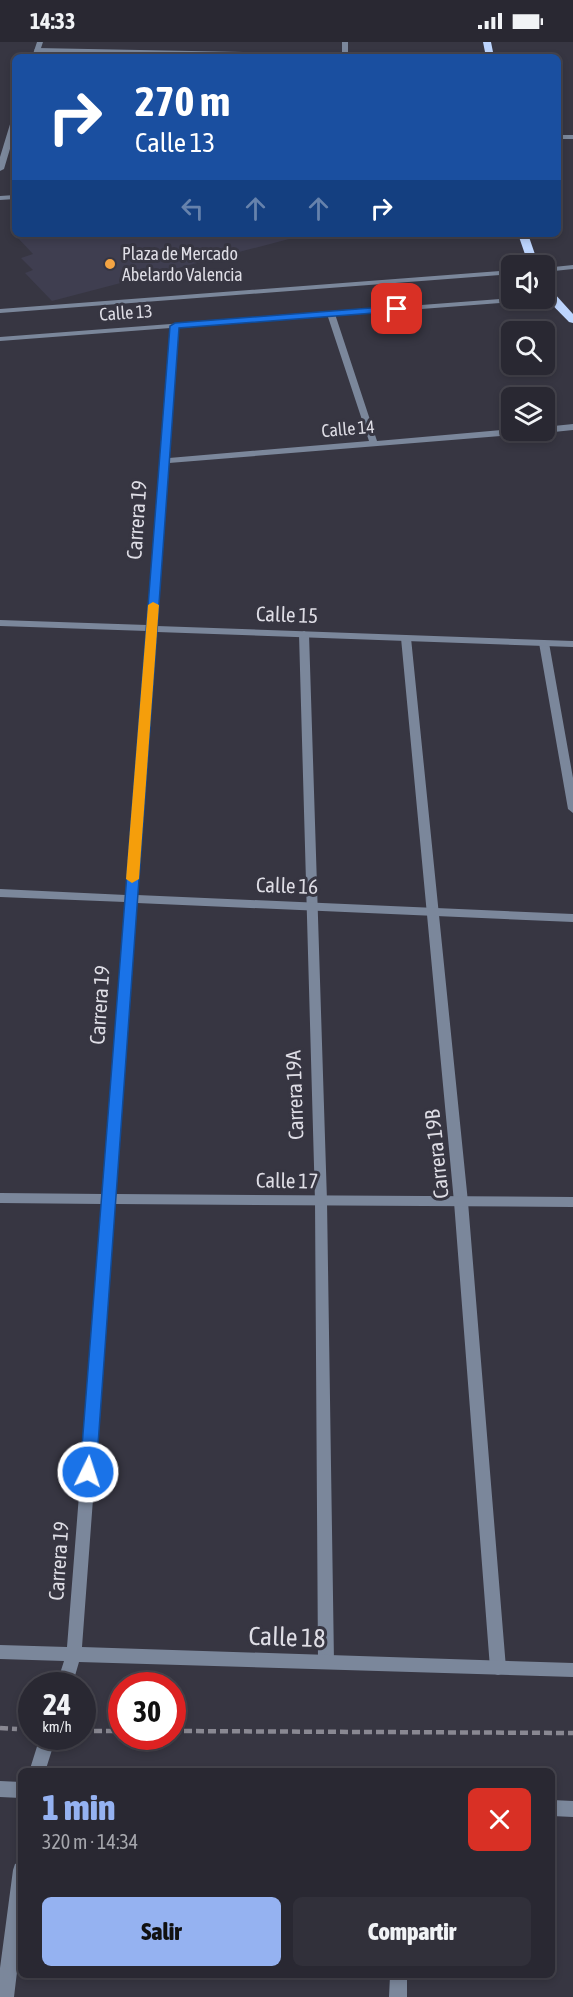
<!DOCTYPE html>
<html lang="es">
<head>
<meta charset="utf-8">
<style>
	:root { --surface:#292832; --page:#31303a; --text:#f1f3f6; --muted:#a5a6ac; --line:#45444d; --accent:#95b2f1 }
	body { margin:0; font-family:"Asap Condensed",sans-serif; background:var(--page); color:var(--text); height:100vh; display:flex; flex-direction:column; font-size:22px; white-space:nowrap }
	* { box-sizing:border-box; margin:0 }
	p { font-size:20px; color:var(--muted) }
	.icon { flex:none; width:33px; height:33px; fill:none; stroke:currentColor; stroke-width:2; stroke-linecap:round; stroke-linejoin:round }
	.map { position:relative; flex:1; overflow:hidden }
	.drawer { position:absolute; left:18px; top:1726px; width:537px; height:210px; display:flex; flex-direction:column; background:var(--surface); border-radius:9px; box-shadow:0 3px 9px #0003,0 0 0 2px var(--line) }
	.drawer>* { flex:none }
	.top-card { position:absolute; left:12px; top:12px; width:549px; height:183px; border-radius:9px; box-shadow:0 3px 9px #0003,0 0 0 2px var(--line); background:#1a4fa0; color:#fff; overflow:hidden }
	.buttons { position:absolute; left:501px; top:213px; display:grid; gap:12px }
	.buttons a { display:grid; place-items:center; width:54px; height:54px; border-radius:9px; background:var(--surface); box-shadow:0 3px 9px #0003,0 0 0 2px var(--line); font-size:30px }
	.speed { position:absolute; left:18px; top:1630px; display:flex; gap:12px; font-size:30px; font-weight:700; text-align:center }
	.speed>* { display:grid; place-content:center; width:78px; height:78px; border-radius:50%; background:var(--surface); box-shadow:0 3px 9px #0003,0 0 0 2px var(--line); line-height:1 }
	.speed small { font-size:15px; font-weight:400 }
	.speed .limit { border:9px solid #d22; background:#fff; color:#111 }
	.pin { position:absolute; display:grid; place-items:center; width:51px; height:51px; color:#fff; margin:-26px; border-radius:12px; box-shadow:0 3px 9px #0006 }
	.me { position:absolute; width:66px; margin:-33px; rotate:4deg; stroke-linejoin:round; filter:drop-shadow(0 0 4px #0008) }
	.turn { display:flex; align-items:center; gap:21px; height:126px; padding:0 24px; font-size:27px }
	.turn .icon { width:78px; height:78px; stroke-width:2.5 }
	.turn b { display:block; font-size:42px; line-height:51px }
	.lanes { display:flex; align-items:center; height:57px; padding:0 24px; background:#0003; justify-content:center; gap:30px; direction:ltr }
	.lanes .off { opacity:.35 }
	.round { display:grid; place-items:center; flex:none; width:63px; height:63px; border-radius:9px; background:var(--page) }
	.headline { display:flex; align-items:center; justify-content:space-between; height:102px; padding:0 24px }
	h1 { font-size:36px; font-weight:800; line-height:45px; color:var(--accent) }
	.action { display:flex; gap:12px; margin-top:auto; padding:12px 24px }
	.action a { flex:1; height:69px; border-radius:9px; background:var(--accent); color:#111; font-size:24px; font-weight:800; line-height:69px; text-align:center }
	.action a+a { background:var(--page); color:var(--text) }
	.status { display:flex; justify-content:space-between; align-items:center; height:42px; padding:0 30px; background:var(--surface); direction:ltr }
	.status svg { height:16px; fill:currentColor }
	.map>svg:first-child { display:block }
	.built { fill:#3f3e50 }
	.lines { fill:none; stroke-linecap:round; stroke-linejoin:round }
	.path { stroke:#898892; stroke-width:4.5; stroke-dasharray:8 4; stroke-linecap:butt }
	.pedestrian { fill:#7b879b; fill-rule:evenodd }
	.minor { fill:#7b879b; fill-rule:evenodd }
	.tertiary { fill:#7b879b; fill-rule:evenodd }
	.primary { fill:#bdd5fe; fill-rule:evenodd }
	.route { fill:#1a73e8; stroke:#114b97; stroke-width:1.5 }
	.slow { fill:#f59e0b }
	.poi-dot { fill:#f4a443; stroke:#373642; stroke-width:2 }
	.labels { text-anchor:middle; stroke-width:6; stroke-linejoin:round; paint-order:stroke }
	.far-poi-label { font-size:18px; fill:#dedde5; stroke:#373642; text-anchor:start }
	.far-street-label { font-size:18px; fill:#dedde5; stroke:#373642 }
	.street-label { font-size:21px; fill:#dedde5; stroke:#373642 }
	.near-street-label { font-size:26px; fill:#dedde5; stroke:#373642 }
</style>
</head>
<body>
<div class="status"><b>14:33</b><svg viewBox="0 0 49 12"><path d="M0 12V9h3v3zM5 12V6h3v6zM10 12V3h3v9zM15 12V0h3v12zM26 1h20v11H26zM47 4h2v5h-2z"/></svg></div>
<div class="map">
<svg width="573" height="1955" viewBox="0 0 573 1955">
	<rect width="100%" height="100%" fill="#373642"/>
	<path class="built" d="M30,192H308L52,259L25,231L33,228L21,216L33,212L17,195Z"/>
	<g class="lines">
		<path class="path" d="M0,1686L17,1687
			M82,1689H122
			M172,1689L573,1691"/>
		<path class="pedestrian" d="M342,0H348V15L37,10L34,8L37,6L342,12Z
			M304,589L309,592L327,1159L334,1620L331,1625L326,1627L321,1625L318,1620L315,1159L299,592Z
			M406,593L411,596L468,1160L506,1626L504,1631L498,1633L492,1631L490,1626L454,1160L401,596Z
			M544,598L549,601L573,736V771L568,767L539,601Z
			M21,1820V1896L14,1955H0V1926L13,1828L15,1822Z
			M390,1934H407V1955H389Z"/>
		<path class="minor" d="M37,0H43L38,15H32Z
			M15,77V90L4,127L0,129V115L11,79Z
			M558,93H573V97H558Z
			M15,153V157L0,158V154Z
			M328,270L335,272L377,399L512,387L544,388V385L573,382V388L544,391L540,389L536,391L169,421L157,584L573,599V605L157,590L137,853L573,872V880L137,861L115,1152L573,1155V1165L115,1162L82,1605L573,1621V1635L79,1620L72,1644H56L64,1619L0,1617V1603L67,1605L102,1162L0,1161V1151L103,1152L125,860L0,855V847L126,853L147,589L0,584V578L147,583L172,282L179,284L169,416L369,399L327,272Z
			M40,1695H56L45,1730H29Z
			M0,1739L21,1740V1756L0,1755Z
			M552,1758L573,1759V1775L552,1774Z"/>
		<path class="tertiary" d="M573,223V227L544,230V226Z
			M512,228V232L0,271V267Z
			M544,255L545,256L544,258H541L0,299V295L512,256Z"/>
		<path class="primary" d="M483,0H491L494,15H486Z
			M518,192H528L539,224H529Z
			M544,240L573,272V281L569,280C557,267 544,258 544,240Z"/>
	</g>
	<path class="route" d="M397,264L402,267L400,269L179,286L96,1430L94,1435L88,1437L82,1435L80,1430L170,284L175,281Z"/>
	<path class="slow" d="M153,560L159,563L139,837L132,841L126,837L148,563Z"/>
	<circle class="poi-dot" cx="110" cy="222" r="6"/>
	<g class="labels">
		<g class="far-poi-label">
			<text x="122" y="218">Plaza de Mercado<tspan x="122" dy="21">Abelardo Valencia</tspan></text>
		</g>
		<g class="far-street-label">
			<text transform="translate(126 271) rotate(-4)" y="6">Calle 13</text>
			<text transform="translate(348 387) rotate(-5)" y="6">Calle 14</text>
		</g>
		<g class="street-label">
			<text transform="translate(137 478) rotate(-86)" y="7">Carrera 19</text>
			<text transform="translate(287 573) rotate(2)" y="7">Calle 15</text>
			<text transform="translate(287 844) rotate(2)" y="7">Calle 16</text>
			<text transform="translate(100 963) rotate(-86)" y="7">Carrera 19</text>
			<text transform="translate(295 1053) rotate(-92)" y="7">Carrera 19A</text>
			<text transform="translate(437 1112) rotate(-96)" y="7">Carrera 19B</text>
			<text transform="translate(287 1139) rotate(1)" y="7">Calle 17</text>
			<text transform="translate(59 1519) rotate(-86)" y="7">Carrera 19</text>
		</g>
		<g class="near-street-label">
			<text transform="translate(287 1595) rotate(2)" y="9">Calle 18</text>
		</g>
	</g>
</svg>
<div class="buttons">
<a><svg class="icon" aria-label="sound" viewBox="0 0 24 24"><path d="M4 9h4l5-4v14l-5-4H4zM17 9q2 3 0 6"/></svg></a>
<a><svg class="icon" aria-label="search" viewBox="0 0 24 24"><circle cx="10" cy="10" r="6"/><path d="M15 15l6 6"/></svg></a>
<a><svg class="icon" aria-label="layers" viewBox="0 0 24 24"><path d="M12 4l9 5-9 5-9-5zM3 14l9 5 9-5"/></svg></a>
</div>
<div class="speed"><div>24<small>km/h</small></div><div class="limit">30</div></div>
<div class="pin" style="left:397px;top:267px;background:#d93025"><svg class="icon" aria-label="arrive" viewBox="0 0 24 24"><path d="M6 21V4h12l-3 4 3 4H6"/></svg></div>
<svg class="me" style="left:88px;top:1430px" viewBox="-20 -20 40 40"><circle r="17" fill="#1a73e8" stroke="#fff" stroke-width="3"/><path d="M0-11L8 9 0 5-8 9z" fill="#fff"/></svg>
<div class="top-card">
<div class="turn"><svg class="icon" aria-label="right" viewBox="0 0 24 24"><path d="M7 20v-9h11M14 6l5 5-5 5"/></svg><div><b>270 m</b>Calle 13</div></div>
<div class="lanes"><svg class="icon off" aria-label="left" viewBox="0 0 24 24"><path d="M17 20v-9H6M10 6l-5 5 5 5"/></svg><svg class="icon off" aria-label="ahead" viewBox="0 0 24 24"><path d="M12 20V5M6 11l6-6 6 6"/></svg><svg class="icon off" aria-label="ahead" viewBox="0 0 24 24"><path d="M12 20V5M6 11l6-6 6 6"/></svg><svg class="icon" aria-label="right" viewBox="0 0 24 24"><path d="M7 20v-9h11M14 6l5 5-5 5"/></svg></div>
</div>
<section class="drawer">
<div class="headline"><div><h1>1 min</h1><p>320 m · 14:34</p></div><a class="round" style="background:#d93025;color:#fff"><svg class="icon" aria-label="close" viewBox="0 0 24 24"><path d="M6 6l12 12M18 6L6 18"/></svg></a></div>
<div class="action"><a>Salir</a><a>Compartir</a></div>
</section>
</div>
</body>
</html>
